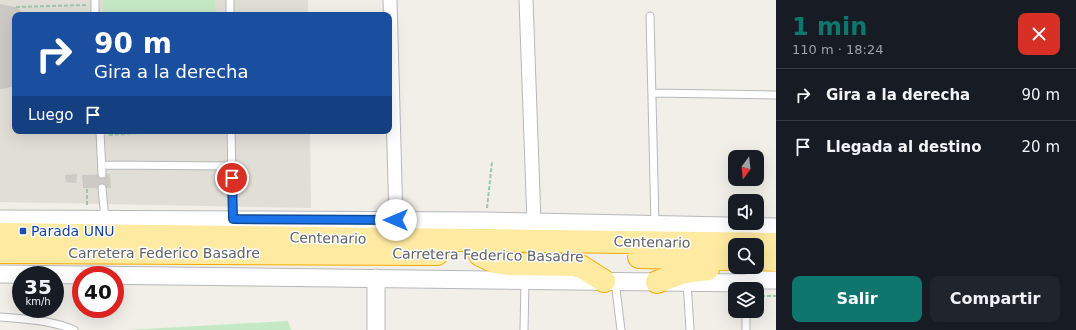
<!DOCTYPE html>
<html lang="es">
<head>
<meta charset="utf-8">
<style>
	:root { --surface:#171b24; --page:#20242c; --text:#f1f3f6; --muted:#9ea1a6; --line:#363941; --accent:#0f766e }
	body { margin:0; font-family:"DejaVu Sans",sans-serif; background:var(--page); color:var(--text); height:100vh; display:flex; flex-direction:column; font-size:15px; white-space:nowrap }
	* { box-sizing:border-box; margin:0 }
	p { font-size:13px; color:var(--muted) }
	.icon { flex:none; width:22px; height:22px; fill:none; stroke:currentColor; stroke-width:2; stroke-linecap:round; stroke-linejoin:round }
	.map { position:relative; flex:1; overflow:hidden }
	.sheet { display:flex; flex-direction:column; background:var(--surface); width:300px }
	.sheet>* { flex:none }
	.hud { position:absolute; left:12px; top:12px; width:380px; height:122px; border-radius:8px; box-shadow:0 4px 16px #0002; background:#1a4fa0; color:#fff; overflow:hidden }
	.needle { width:26px; rotate:195deg }
	.buttons { position:absolute; left:728px; top:150px; display:grid; gap:8px }
	.buttons a { display:grid; place-items:center; width:36px; height:36px; border-radius:8px; background:var(--surface); box-shadow:0 4px 16px #0002; font-size:20px }
	.speed { position:absolute; left:12px; top:266px; display:flex; gap:8px; font-size:20px; font-weight:700; text-align:center }
	.speed>* { display:grid; place-content:center; width:52px; height:52px; border-radius:50%; background:var(--surface); box-shadow:0 4px 16px #0002; line-height:1 }
	.speed small { font-size:10px; font-weight:400 }
	.speed .limit { border:6px solid #d22; background:#fff; color:#111 }
	.pin { position:absolute; display:grid; place-items:center; width:34px; height:34px; color:#fff; margin:-17px; border:2px solid #fff; border-radius:50%; box-shadow:0 1px 4px #0007 }
	.me { position:absolute; width:44px; margin:-22px; rotate:270deg; stroke-linejoin:round; filter:drop-shadow(0 0 3px #0008) }
	.turn { display:flex; align-items:center; gap:14px; height:84px; padding:0 16px; font-size:18px }
	.turn .icon { width:52px; height:52px; stroke-width:2.5 }
	.turn b { display:block; font-size:28px; line-height:34px }
	.then { display:flex; align-items:center; height:38px; padding:0 16px; background:#0003; gap:8px; font-size:15px }
	.round { display:grid; place-items:center; flex:none; width:42px; height:42px; border-radius:8px; background:var(--page) }
	.headline { display:flex; align-items:center; justify-content:space-between; height:68px; padding:0 16px }
	h1 { font-size:24px; font-weight:700; line-height:30px; color:var(--accent) }
	.button { display:flex; gap:8px; margin-top:auto; padding:8px 16px }
	.button a { flex:1; height:46px; border-radius:8px; background:var(--accent); color:#fff; font-size:16px; font-weight:700; line-height:46px; text-align:center }
	.button a+a { background:var(--page); color:var(--text) }
	ul { padding:0; list-style:none }
	li { display:flex; align-items:center; gap:12px; height:52px; padding:0 16px; border-top:1px solid var(--line) }
	li div { flex:1 }
	li b { display:block; font-size:15px }
	li em { font-style:normal }
	main { display:flex; flex:1; min-height:0 }
	.map>svg:first-child { display:block }
	.education { fill:#e1ded6 }
	.green { fill:#c5e8c5 }
	.building { fill:#cccac5 }
	.lines { fill:none; stroke-linecap:round; stroke-linejoin:round }
	.service-casing { stroke:#b5b8bc; stroke-width:9 }
	.minor-casing { stroke:#b5b8bc; stroke-width:15 }
	.tertiary-casing { stroke:#b5b8bc; stroke-width:19 }
	.trunk-casing { stroke:#f9ab00; stroke-width:24 }
	.path { stroke:#9cc7a9; stroke-width:2; stroke-dasharray:4 2; stroke-linecap:butt }
	.service { stroke:#fff; stroke-width:7 }
	.minor { stroke:#fff; stroke-width:13 }
	.tertiary { stroke:#fff; stroke-width:17 }
	.trunk { stroke:#feeaa1; stroke-width:22 }
	.route-casing { stroke:#114b97; stroke-width:10 }
	.route { stroke:#1a73e8; stroke-width:7 }
	.transit-dot { fill:#1a4fb4; stroke:#fff; stroke-width:1.5 }
	.labels { text-anchor:middle; stroke-width:3; stroke-linejoin:round; paint-order:stroke }
	.transit-label { font-size:14px; fill:#164399; stroke:#fff; text-anchor:start }
	.street-label { font-size:14px; fill:#5f6368; stroke:#fff }
</style>
</head>
<body>
<main>
<div class="map">
<svg width="776" height="330" viewBox="0 0 776 330">
	<rect width="100%" height="100%" fill="#f1efe8"/>
	<path class="education" d="M0,0H308V15H15V131H310L311,208L0,202Z"/>
	<path class="green" d="M103,0H215L216,15H103Z
		M288,321L291,330H127Z"/>
	<path class="building" d="M0,4L16,7L21,11V15H15V86L3,89H0Z
		M77,174L76,183L66,182L65,175Z
		M110,174L111,188H83L82,175Z"/>
	<g class="lines">
		<defs>
			<path id="service" d="M95,0V15
				M230,0V15
				M650,16L655,224
				M653,93L776,95
				M100,131L102,174
				M231,131L233,219
				M102,165L231,166
				M102,188L105,219
				M615,281L621,330
				M687,282L690,330
				M746,311V330
				M0,317C24,319 52,320 74,330
				M524,330L525,280"/>
			<path id="minor" d="M390,0L396,220
				M526,0L534,222"/>
			<path id="tertiary" d="M0,219L485,221L776,227
				M0,274L745,283L760,280H776
				M376,278V330"/>
			<path id="trunk" d="M0,234L776,244
				M0,252L437,254
				M480,255L495,262L509,264L574,265L582,267L604,281
				M639,257L735,259
				M757,259L776,260
				M657,282L684,272L708,269"/>
		</defs>
		<use href="#service" class="service-casing"/>
		<use href="#minor" class="minor-casing"/>
		<use href="#tertiary" class="tertiary-casing"/>
		<use href="#trunk" class="trunk-casing"/>
		<path class="path" d="M16,7L87,5
			M109,135L170,131
			M87,189V205
			M487,208L492,162
			M762,295V296H776"/>
		<use href="#service" class="service"/>
		<use href="#minor" class="minor"/>
		<use href="#tertiary" class="tertiary"/>
		<use href="#trunk" class="trunk"/>
	</g>
	<g class="lines">
		<defs>
			<path id="route" d="M232,178L233,219L396,220"/>
		</defs>
		<use href="#route" class="route-casing"/>
		<use href="#route" class="route"/>
	</g>
	<rect class="transit-dot" x="19" y="227" width="8" height="8" rx="2"/>
	<g class="labels">
		<g class="transit-label">
			<text x="31" y="236">Parada UNU</text>
		</g>
		<g class="street-label">
			<text transform="translate(328 238) rotate(1)" y="5">Centenario</text>
			<text transform="translate(652 242) rotate(1)" y="5">Centenario</text>
			<text x="164" y="258">Carretera Federico Basadre</text>
			<text transform="translate(488 255) rotate(1)" y="5">Carretera Federico Basadre</text>
		</g>
	</g>
</svg>
<div class="buttons">
<a><svg class="needle" viewBox="-14 -14 28 28"><path d="M0-13l5 13h-10z" fill="#e53935"/><path d="M0 13l5-13h-10z" fill="#9ea1a6"/></svg></a>
<a><svg class="icon" aria-label="sound" viewBox="0 0 24 24"><path d="M4 9h4l5-4v14l-5-4H4zM17 9q2 3 0 6"/></svg></a>
<a><svg class="icon" aria-label="search" viewBox="0 0 24 24"><circle cx="10" cy="10" r="6"/><path d="M15 15l6 6"/></svg></a>
<a><svg class="icon" aria-label="layers" viewBox="0 0 24 24"><path d="M12 4l9 5-9 5-9-5zM3 14l9 5 9-5"/></svg></a>
</div>
<div class="speed"><div>35<small>km/h</small></div><div class="limit">40</div></div>
<div class="pin" style="left:232px;top:178px;background:#d93025"><svg class="icon" aria-label="arrive" viewBox="0 0 24 24"><path d="M6 21V4h12l-3 4 3 4H6"/></svg></div>
<svg class="me" style="left:396px;top:220px" viewBox="-20 -20 40 40"><circle r="19" fill="#fff"/><path d="M0-13L10 11 0 6-10 11z" fill="#1a73e8"/></svg>
<div class="hud">
<div class="turn"><svg class="icon" aria-label="right" viewBox="0 0 24 24"><path d="M7 20v-9h11M14 6l5 5-5 5"/></svg><div><b>90 m</b>Gira a la derecha</div></div>
<div class="then">Luego<svg class="icon" aria-label="arrive" viewBox="0 0 24 24"><path d="M6 21V4h12l-3 4 3 4H6"/></svg></div>
</div>
</div>
<section class="sheet">
<div class="headline"><div><h1>1 min</h1><p>110 m · 18:24</p></div><a class="round" style="background:#d93025;color:#fff"><svg class="icon" aria-label="close" viewBox="0 0 24 24"><path d="M6 6l12 12M18 6L6 18"/></svg></a></div>
<ul>
<li><svg class="icon" aria-label="right" viewBox="0 0 24 24"><path d="M7 20v-9h11M14 6l5 5-5 5"/></svg><div><b>Gira a la derecha</b></div><em>90 m</em></li>
<li><svg class="icon" aria-label="arrive" viewBox="0 0 24 24"><path d="M6 21V4h12l-3 4 3 4H6"/></svg><div><b>Llegada al destino</b></div><em>20 m</em></li>
</ul>
<div class="button"><a>Salir</a><a>Compartir</a></div>
</section>
</main>
</body>
</html>
